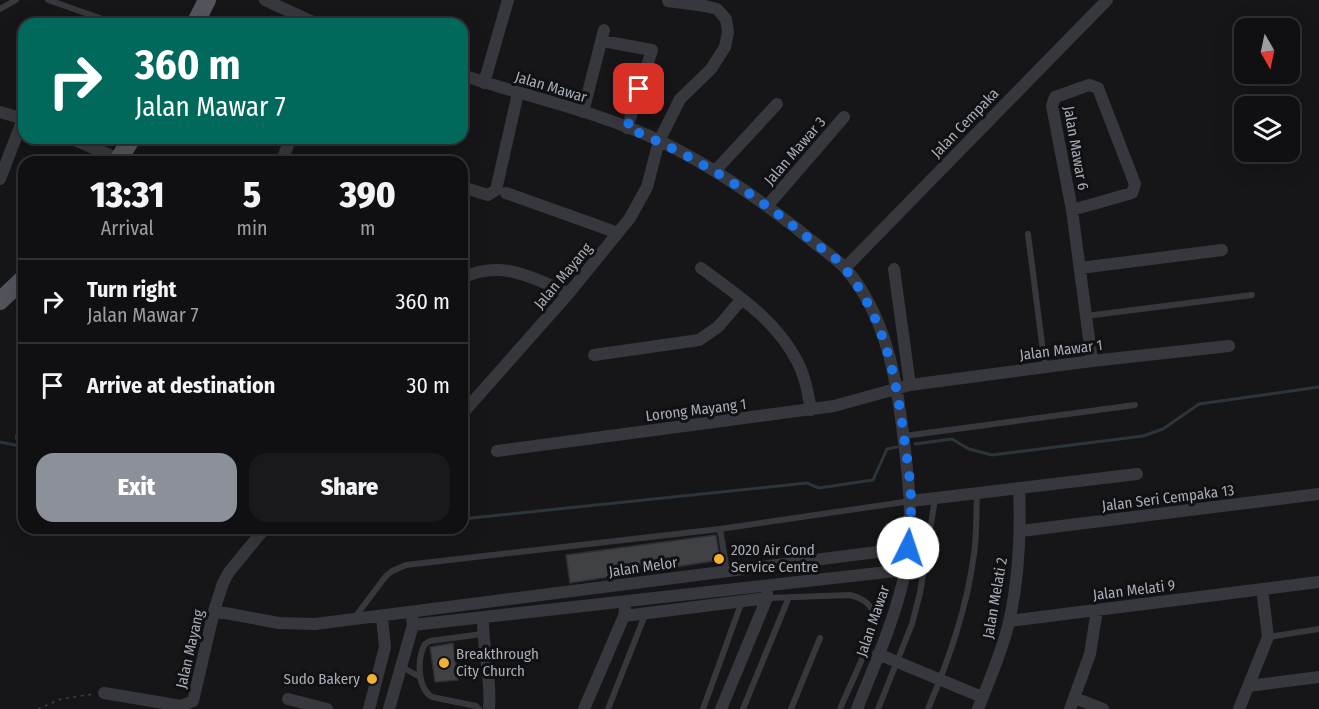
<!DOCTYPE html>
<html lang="en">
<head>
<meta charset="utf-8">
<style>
	:root { --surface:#101012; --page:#19191b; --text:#f1f3f6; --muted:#9c9d9f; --line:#303032; --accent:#8c9099 }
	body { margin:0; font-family:"Fira Sans Condensed",sans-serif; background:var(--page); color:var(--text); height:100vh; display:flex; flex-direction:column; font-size:22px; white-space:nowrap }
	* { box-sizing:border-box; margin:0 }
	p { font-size:20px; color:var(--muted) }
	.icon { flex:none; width:33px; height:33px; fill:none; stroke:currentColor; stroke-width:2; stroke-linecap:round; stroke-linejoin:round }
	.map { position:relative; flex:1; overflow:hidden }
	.details { position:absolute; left:18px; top:156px; width:450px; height:378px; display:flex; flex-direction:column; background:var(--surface); border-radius:18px; box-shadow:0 6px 24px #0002,0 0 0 2px var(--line) }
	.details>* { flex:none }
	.guide { position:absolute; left:18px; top:18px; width:450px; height:126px; border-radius:18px; box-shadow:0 6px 24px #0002,0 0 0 2px var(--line); background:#00695c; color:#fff; overflow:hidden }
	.needle { width:39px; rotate:171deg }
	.fabs { position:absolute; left:1234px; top:18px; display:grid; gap:12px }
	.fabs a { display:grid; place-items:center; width:66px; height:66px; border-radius:12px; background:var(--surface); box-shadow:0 6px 24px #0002,0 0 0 2px var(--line); font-size:30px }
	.pin { position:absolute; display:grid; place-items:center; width:51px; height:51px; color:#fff; margin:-26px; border-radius:12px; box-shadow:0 3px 9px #0006 }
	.me { position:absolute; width:66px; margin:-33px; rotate:4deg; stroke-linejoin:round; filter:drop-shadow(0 0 4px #0008) }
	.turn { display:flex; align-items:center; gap:21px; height:126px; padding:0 18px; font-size:27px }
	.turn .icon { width:78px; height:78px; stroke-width:2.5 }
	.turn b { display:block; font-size:42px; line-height:51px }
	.eta { display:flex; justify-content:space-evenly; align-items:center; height:102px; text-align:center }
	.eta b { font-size:36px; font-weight:800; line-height:42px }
	.button { display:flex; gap:12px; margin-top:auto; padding:12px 18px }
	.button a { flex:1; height:69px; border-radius:18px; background:var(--accent); color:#fff; font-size:24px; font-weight:800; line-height:69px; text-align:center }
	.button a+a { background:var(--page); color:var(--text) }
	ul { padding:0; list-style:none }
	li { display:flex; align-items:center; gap:18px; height:84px; padding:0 18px; border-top:2px solid var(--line) }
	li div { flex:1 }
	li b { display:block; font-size:22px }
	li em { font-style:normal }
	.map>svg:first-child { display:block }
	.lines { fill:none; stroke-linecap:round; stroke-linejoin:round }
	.stream { stroke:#2c353c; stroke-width:3 }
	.building { fill:#404145; stroke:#303034; stroke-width:1.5 }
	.path { stroke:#3d3f44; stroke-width:1.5; stroke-dasharray:3 4.5; stroke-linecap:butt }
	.service { stroke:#37383d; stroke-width:6 }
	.minor { stroke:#37383d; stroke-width:12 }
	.primary { stroke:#53555c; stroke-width:18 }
	.route { stroke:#1a73e8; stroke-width:10; stroke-dasharray:0 18 }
	.poi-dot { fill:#f2b134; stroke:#111113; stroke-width:2 }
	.labels { text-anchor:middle; stroke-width:6; stroke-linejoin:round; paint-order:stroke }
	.street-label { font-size:15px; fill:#a8adb8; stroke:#111113 }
	.poi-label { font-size:15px; fill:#a8adb8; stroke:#111113; text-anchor:start }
</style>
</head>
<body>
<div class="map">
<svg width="1319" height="709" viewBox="0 0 1319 709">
	<rect width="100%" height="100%" fill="#161618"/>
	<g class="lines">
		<path class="stream" d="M0,442L24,447
			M915,444L952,439L969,449L992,455L1143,436L1163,429L1199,404L1319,387
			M462,519L807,483L819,488L873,480L887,449L897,447
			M400,532L409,528"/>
	</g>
	<path class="building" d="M716,535L720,560L570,583L566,555Z
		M453,643L458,680L435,682L430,647Z"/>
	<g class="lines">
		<path class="path" d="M38,709L61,699L94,694"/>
		<path class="service" d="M48,0L117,24
			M0,9L16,0
			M1028,234L1045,367
			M1086,316L1252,295
			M904,436L1135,405
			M720,529L727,571
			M768,598L850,595C861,598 872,603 874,616C876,635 848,689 840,709
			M355,617L386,576L392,571L406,565L720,529L911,501
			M1268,637L1319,629
			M402,667L420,677
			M479,709L476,706L432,697C417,688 417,658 425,644L430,641L482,634
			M608,709L645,615
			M703,709L742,601
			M743,709L789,597
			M791,709L820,638
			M878,709L912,624L920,593L935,499
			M928,709C949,659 967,608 974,554C977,534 976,513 977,493"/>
		<path class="minor" d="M265,0L317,24
			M602,41L652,50L627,128
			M462,75C527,97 597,111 660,141C714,167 764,202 811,240C822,249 836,258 846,269C887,317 897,381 904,442C910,490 914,534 903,581C893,624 873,668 857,709
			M484,83L508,0
			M0,112L24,119
			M583,112L604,30
			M70,138L119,159
			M281,162L291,138
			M715,171L777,104
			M0,179L23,119
			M462,187L488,195L496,190L518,93
			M506,193L618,233
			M768,205L844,117
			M1072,210L1132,193L1135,184L1098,88L1089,85L1055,97L1052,106L1072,210L1092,361
			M701,268C736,294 776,320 797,361C805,376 808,393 811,410
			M845,268L1107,0
			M1080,268L1222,250
			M894,269L910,385
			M462,278C504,259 531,278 569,293
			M594,355L699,340L718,327L742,299
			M462,414L569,293L630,218L647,187L659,141L680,99L711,69L725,47L728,32L726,19L717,9L705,6L668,1
			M21,437L24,438
			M497,451L834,406L910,385L1092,361L1229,346
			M911,501L1137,474
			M1021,531L1319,494
			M214,611L279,623L315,624L908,548
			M624,616L767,598
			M483,617C482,648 492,678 489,709
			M1009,621L1319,582
			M413,625L905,570
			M878,654L982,697
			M1249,686L1319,677
			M104,693L181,706L193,701L214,611L223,583L229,572L265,528
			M1075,698L1103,709
			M288,699L327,709
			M369,709L385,647L382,617
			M389,709L413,625L412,617
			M584,709L624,616L625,609
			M721,709L767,598V593
			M978,709C989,681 1002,652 1009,622C1019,578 1021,533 1019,488
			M1070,709L1090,654L1097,610
			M1239,709L1268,637L1262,589"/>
		<path class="primary" d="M195,24L207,0
			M117,162L132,138
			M0,301L24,278"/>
	</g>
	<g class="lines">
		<path class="route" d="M639,89L627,128C694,155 752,192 808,238C820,248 837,257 846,270C883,317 895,372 903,430C906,454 911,479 911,502C911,517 909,533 908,548"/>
	</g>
	<g class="poi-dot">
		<circle cx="719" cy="559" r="6"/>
		<circle cx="444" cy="663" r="6"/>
		<circle cx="372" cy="679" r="6"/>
	</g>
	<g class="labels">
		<g class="street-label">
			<text transform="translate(551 87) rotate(17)" y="5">Jalan Mawar</text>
			<text transform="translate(965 123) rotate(-46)" y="5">Jalan Cempaka</text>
			<text transform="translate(1076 148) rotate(80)" y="5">Jalan Mawar 6</text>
			<text transform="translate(795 151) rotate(-49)" y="5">Jalan Mawar 3</text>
			<text transform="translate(563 276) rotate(-50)" y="5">Jalan Mayang</text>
			<text transform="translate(1061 350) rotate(-7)" y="5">Jalan Mawar 1</text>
			<text transform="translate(696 410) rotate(-7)" y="5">Lorong Mayang 1</text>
			<text transform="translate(1168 498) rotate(-7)" y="5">Jalan Seri Cempaka 13</text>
			<text transform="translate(643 567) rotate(-8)" y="5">Jalan Melor</text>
			<text transform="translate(1134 590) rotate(-7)" y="5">Jalan Melati 9</text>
			<text transform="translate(995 598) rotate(-80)" y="5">Jalan Melati 2</text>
			<text transform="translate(873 621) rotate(-71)" y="5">Jalan Mawar</text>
			<text transform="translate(190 649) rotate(-77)" y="5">Jalan Mayang</text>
		</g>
		<g class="poi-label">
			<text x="731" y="555">2020 Air Cond<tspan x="731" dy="17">Service Centre</tspan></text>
			<text x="456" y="659">Breakthrough<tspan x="456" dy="17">City Church</tspan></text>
			<text x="360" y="684" text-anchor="end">Sudo Bakery</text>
		</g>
	</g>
</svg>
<div class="fabs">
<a><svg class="needle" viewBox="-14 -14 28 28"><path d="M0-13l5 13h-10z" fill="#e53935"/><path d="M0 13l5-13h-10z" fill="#9c9d9f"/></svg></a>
<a><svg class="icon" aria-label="layers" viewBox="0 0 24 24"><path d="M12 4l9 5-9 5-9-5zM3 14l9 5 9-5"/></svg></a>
</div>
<div class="pin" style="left:639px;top:89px;background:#d93025"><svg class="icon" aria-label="arrive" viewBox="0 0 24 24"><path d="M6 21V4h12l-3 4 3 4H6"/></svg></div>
<svg class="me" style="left:908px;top:548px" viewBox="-20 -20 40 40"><circle r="19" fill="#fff"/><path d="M0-13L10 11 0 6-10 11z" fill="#1a73e8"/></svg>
<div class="guide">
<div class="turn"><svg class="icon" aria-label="right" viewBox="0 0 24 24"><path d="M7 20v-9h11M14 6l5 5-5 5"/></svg><div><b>360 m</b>Jalan Mawar 7</div></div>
</div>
<section class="details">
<div class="eta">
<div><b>13:31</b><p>Arrival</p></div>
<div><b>5</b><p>min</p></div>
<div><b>390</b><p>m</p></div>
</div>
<ul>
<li><svg class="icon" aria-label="right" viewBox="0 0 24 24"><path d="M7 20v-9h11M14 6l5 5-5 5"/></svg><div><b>Turn right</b><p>Jalan Mawar 7</p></div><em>360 m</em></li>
<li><svg class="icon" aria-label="arrive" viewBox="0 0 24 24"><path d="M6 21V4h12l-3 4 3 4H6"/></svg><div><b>Arrive at destination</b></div><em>30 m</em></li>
</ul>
<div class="button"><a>Exit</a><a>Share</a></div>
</section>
</div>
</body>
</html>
